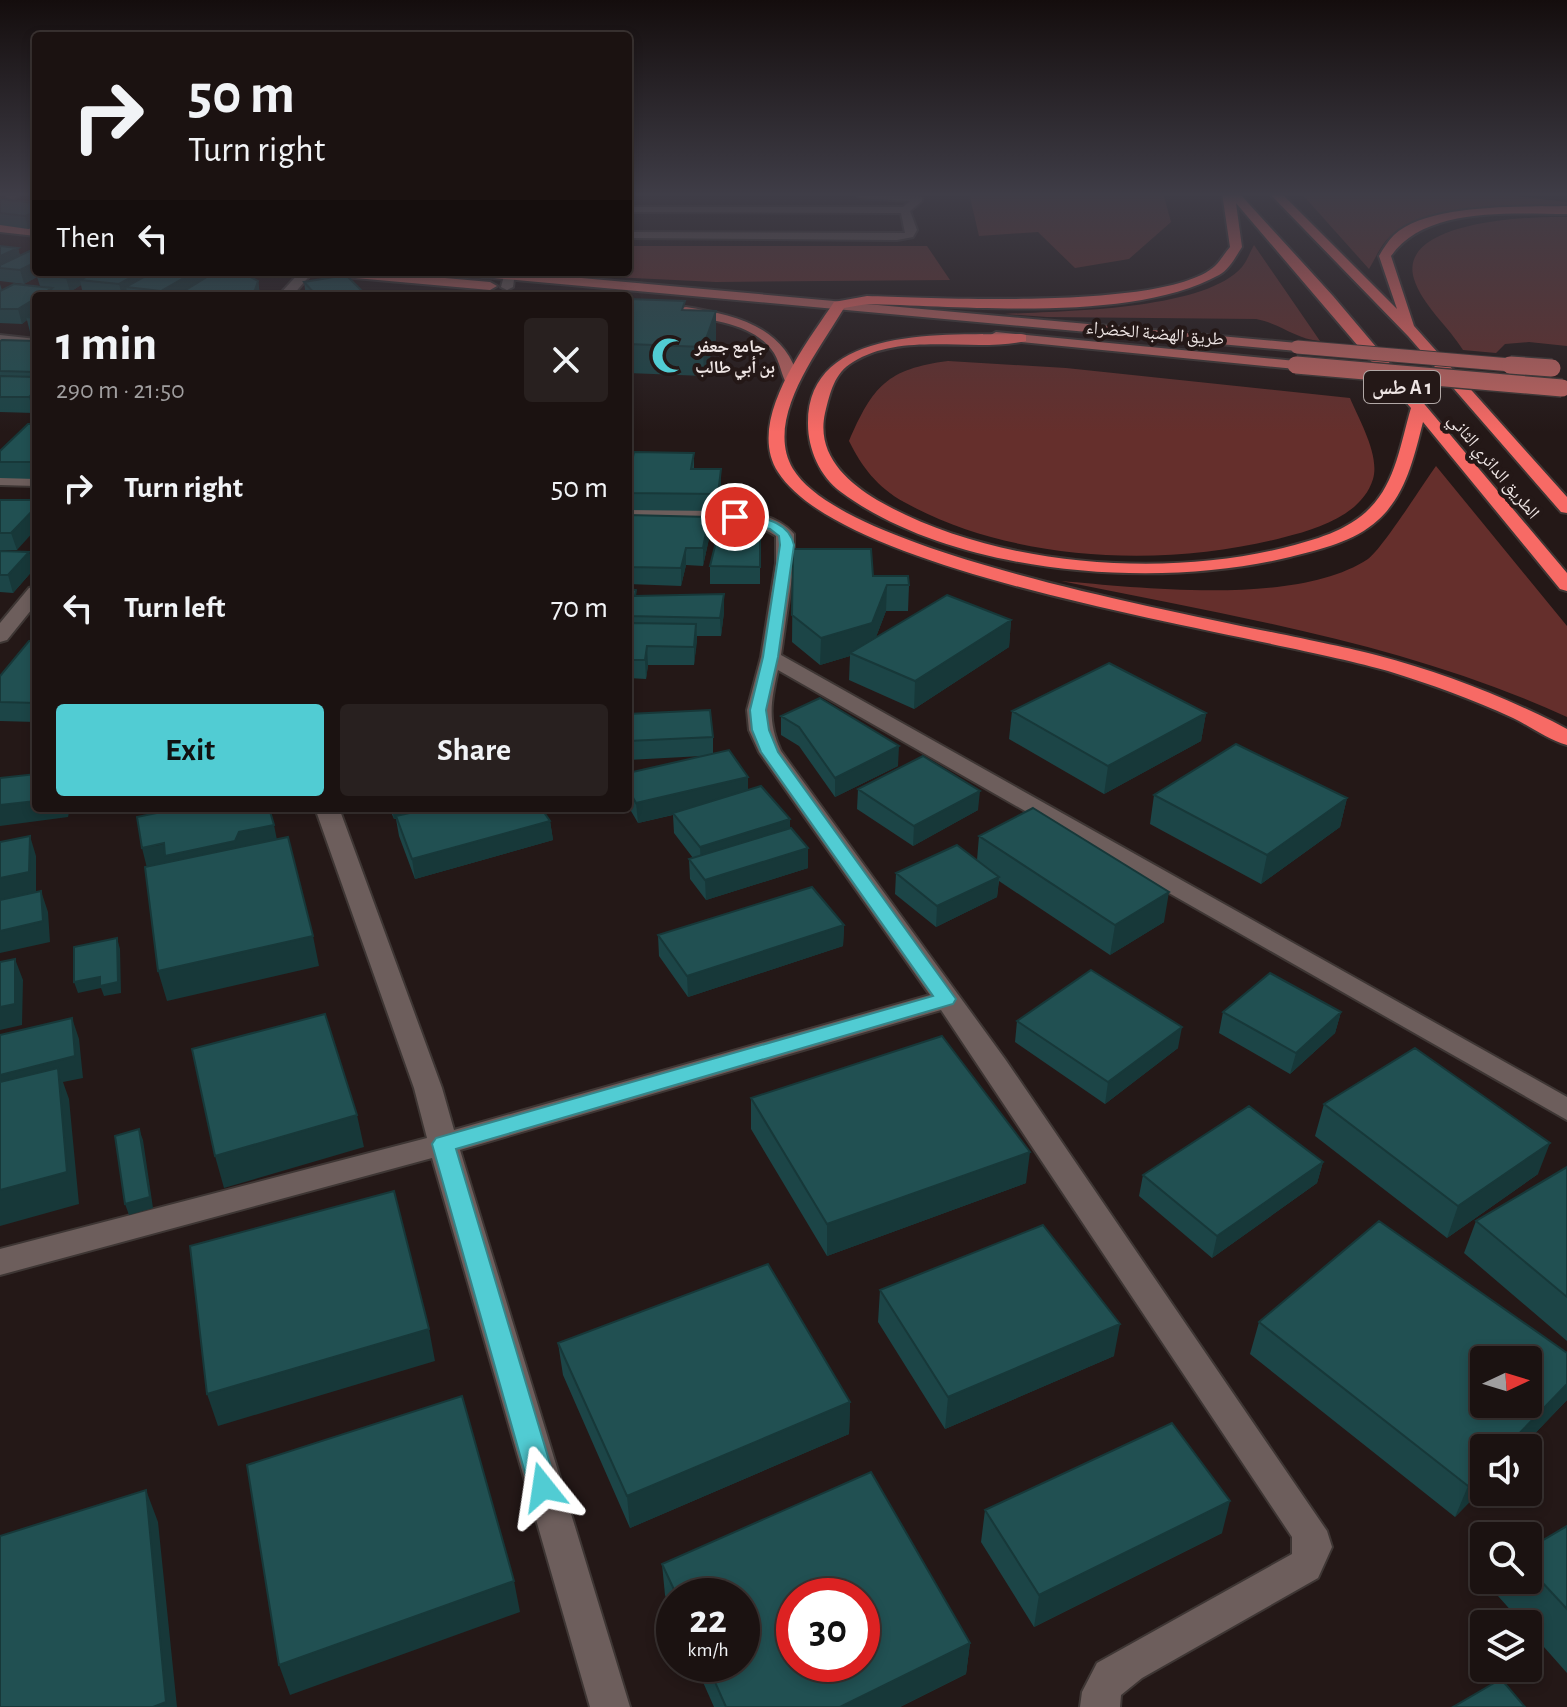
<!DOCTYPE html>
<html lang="en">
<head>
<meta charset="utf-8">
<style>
	:root { --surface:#1b1211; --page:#28201f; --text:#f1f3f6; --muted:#a09e9f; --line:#393231; --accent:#51ccd3 }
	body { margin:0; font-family:"Alegreya Sans","Noto Naskh Arabic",sans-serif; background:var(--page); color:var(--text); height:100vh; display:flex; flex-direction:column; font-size:30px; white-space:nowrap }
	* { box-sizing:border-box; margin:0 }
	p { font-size:26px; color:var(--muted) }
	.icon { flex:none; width:44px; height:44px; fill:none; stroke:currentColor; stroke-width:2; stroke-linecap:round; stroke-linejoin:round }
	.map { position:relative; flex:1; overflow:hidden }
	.details { position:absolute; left:32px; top:292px; width:600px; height:520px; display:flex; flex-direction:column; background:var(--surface); border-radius:8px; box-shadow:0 4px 12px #0003,0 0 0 2px var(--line) }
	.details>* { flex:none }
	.top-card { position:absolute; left:32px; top:32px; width:600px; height:244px; border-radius:8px; box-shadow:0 4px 12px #0003,0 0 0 2px var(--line); background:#1b1211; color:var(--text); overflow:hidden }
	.needle { width:52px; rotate:86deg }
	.fabs { position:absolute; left:1470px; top:1346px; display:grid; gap:16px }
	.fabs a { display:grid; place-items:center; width:72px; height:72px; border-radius:8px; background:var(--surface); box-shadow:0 4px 12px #0003,0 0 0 2px var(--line); font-size:40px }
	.speed { position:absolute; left:656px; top:1578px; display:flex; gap:16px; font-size:40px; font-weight:700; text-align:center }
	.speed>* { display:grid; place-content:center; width:104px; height:104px; border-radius:50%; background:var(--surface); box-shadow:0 4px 12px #0003,0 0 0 2px var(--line); line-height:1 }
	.speed small { font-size:20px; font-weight:400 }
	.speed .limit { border:12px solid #d22; background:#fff; color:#111 }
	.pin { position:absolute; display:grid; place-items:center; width:68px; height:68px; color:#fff; margin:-34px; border:4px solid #fff; border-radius:50%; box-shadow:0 2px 8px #0007 }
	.me { position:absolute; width:88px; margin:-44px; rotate:345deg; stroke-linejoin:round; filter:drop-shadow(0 0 6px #0008) }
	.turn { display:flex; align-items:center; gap:28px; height:168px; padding:0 24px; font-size:36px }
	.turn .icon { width:104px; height:104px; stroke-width:2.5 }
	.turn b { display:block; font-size:56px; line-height:68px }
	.then { display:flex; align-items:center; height:76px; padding:0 24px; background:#0003; gap:16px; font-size:30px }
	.round { display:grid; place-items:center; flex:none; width:84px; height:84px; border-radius:8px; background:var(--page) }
	.head { display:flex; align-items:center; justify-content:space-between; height:136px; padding:0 24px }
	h1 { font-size:48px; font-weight:700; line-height:60px }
	.button { display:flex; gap:16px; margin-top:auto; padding:16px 24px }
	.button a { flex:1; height:92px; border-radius:8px; background:var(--accent); color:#111; font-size:32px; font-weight:700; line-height:92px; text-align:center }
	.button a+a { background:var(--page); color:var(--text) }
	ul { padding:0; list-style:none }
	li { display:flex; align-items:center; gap:24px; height:120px; padding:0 24px }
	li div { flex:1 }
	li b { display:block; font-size:30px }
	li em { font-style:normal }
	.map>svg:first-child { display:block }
	.green { fill:#652f2c }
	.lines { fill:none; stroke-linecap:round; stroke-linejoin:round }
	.lane-casing { stroke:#3e3634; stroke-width:4 }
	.street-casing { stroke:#3e3634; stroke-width:4 }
	.secondary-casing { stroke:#3e3634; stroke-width:4 }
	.primary-casing { stroke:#3e3634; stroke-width:4 }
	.highway-casing { stroke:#3e3634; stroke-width:4 }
	.lane { fill:#6d5e5c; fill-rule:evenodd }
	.street { fill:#6d5e5c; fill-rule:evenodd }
	.secondary { fill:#6d5e5c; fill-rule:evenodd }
	.primary { fill:#c06561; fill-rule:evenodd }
	.highway { fill:#f76a65; fill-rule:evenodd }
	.primary-bridge-far1-casing { stroke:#3e3634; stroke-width:15; stroke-linecap:butt }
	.primary-bridge-casing { stroke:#3e3634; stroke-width:20; stroke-linecap:butt }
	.primary-bridge-far1 { stroke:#c06561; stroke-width:13 }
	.primary-bridge { stroke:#c06561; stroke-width:17 }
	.wall { fill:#1c4547 }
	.shaded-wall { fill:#173839 }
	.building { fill:#215052; stroke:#173839; stroke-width:2; fill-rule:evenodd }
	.route { fill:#51ccd3; stroke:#358589; stroke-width:2 }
	.labels { text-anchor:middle; stroke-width:8; stroke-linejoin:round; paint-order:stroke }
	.far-street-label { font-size:18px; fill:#eee5e4; stroke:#241817 }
	.far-poi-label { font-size:18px; font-weight:bold; fill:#eee5e4; stroke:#241817; text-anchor:start }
	.shield { fill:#241817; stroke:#b1a8a6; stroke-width:2 }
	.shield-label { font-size:20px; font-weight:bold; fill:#eee5e4 }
</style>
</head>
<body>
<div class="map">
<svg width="1567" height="1707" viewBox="0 0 1567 1707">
	<rect width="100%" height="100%" fill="#241817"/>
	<path class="green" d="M969,193H1163L1171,222L1129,259L1075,268L1038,232L979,236Z
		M1301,193H1489L1567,202V207C1531,207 1422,215 1394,233C1382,242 1376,257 1369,269Z
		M1567,217V346L1529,342L1505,344L1496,353L1463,350C1449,327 1422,305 1414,279C1396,220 1533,216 1567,217Z
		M1254,245L1320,341C1295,339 1282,324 1256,319L1047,317L1004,314C1060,311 1204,311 1242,267C1247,261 1250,252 1254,245Z
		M628,246H927L950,280L716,282L592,276L582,272H628Z
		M948,361L1066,368L1350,398C1359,420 1380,455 1373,479C1362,515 1317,529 1285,537C1168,568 1013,563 904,502C877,487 862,467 849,441C873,386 887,369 948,361Z
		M1436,466L1567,626V717C1408,644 1232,616 1061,581C1143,588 1297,606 1368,559C1382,549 1423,484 1436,466Z"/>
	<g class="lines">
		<defs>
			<path id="lane" d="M858,193L922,197V201L910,211L917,230L913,237L897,240L628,238V232L905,233L901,213L628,212L630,207H903L910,201L861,198L856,195Z
				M505,272H515L513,287L507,290L501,287Z"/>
			<path id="street" d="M9,193H21L13,200L7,197Z
				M0,335L36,339V347L0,343Z
				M0,475L36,476V486L0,485Z
				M688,508C721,509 770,507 794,534V563L781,655L1567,1097V1120L778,670C771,701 767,721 781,751L1005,1059L1327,1531L1332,1547L1318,1578L1142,1678L1121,1695L1120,1707H1080L1082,1692L1097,1663L1292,1554V1537L941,1010L460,1150L630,1707H590L432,1158L0,1275V1249L427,1138L414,1088L315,808H339L442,1088L454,1130L930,995L759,752L749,730L747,710L761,657L776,563V536C735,509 675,519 628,519V509Z"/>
			<path id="secondary" d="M300,272H313L292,296H278Z
				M36,586V604L7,640L0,642V623L29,588Z"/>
			<path id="primary" d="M0,224L36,228V236L0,232Z
				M327,272H377L490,282L497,286L490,290L333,276Z
				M466,272H515L1297,343L1304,347L1297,351L472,276Z
				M686,307C735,315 785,326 799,380L786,383C781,373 780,363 774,353C754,323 713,321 681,314V308Z
				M996,332L1296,361L1303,365L1296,369L991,339L989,336Z"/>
			<path id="highway" d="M1222,193H1239L1333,296L1567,573V591L1560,589L1423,422C1414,457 1406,495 1378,520C1354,542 1321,549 1290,557C1158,590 953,575 841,492C820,477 808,449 808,424C807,322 952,336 1021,334L1026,335V341C971,353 904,331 853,362C834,373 830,393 825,413C816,454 846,481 877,500C989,565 1159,579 1283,548C1314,540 1348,531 1370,508C1396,482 1401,441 1411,408L1236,203L1242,247C1236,256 1229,270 1219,275C1132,323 966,306 867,304L844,308C820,349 763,419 793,469C850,563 1260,625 1376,655C1437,671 1495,693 1552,721L1567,729V745C1548,740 1530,726 1513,718C1472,699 1430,684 1388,671C1258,633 846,579 778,472C745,421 807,343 834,302L867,296C936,298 1167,310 1215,266C1220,261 1225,253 1230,247Z
				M1269,193H1281L1397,309L1379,256C1383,249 1388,241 1394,235C1428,203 1522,207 1567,206V214C1512,214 1426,206 1391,256L1414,326L1567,497V513L1561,512L1408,336Z"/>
		</defs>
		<use href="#lane" class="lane-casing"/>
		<use href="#street" class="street-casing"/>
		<use href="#secondary" class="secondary-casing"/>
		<use href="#primary" class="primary-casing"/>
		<use href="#highway" class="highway-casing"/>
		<use href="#lane" class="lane"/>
		<use href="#street" class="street"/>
		<use href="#secondary" class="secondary"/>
		<use href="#primary" class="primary"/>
		<use href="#highway" class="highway"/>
		<defs>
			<path id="primary-bridge-far1" d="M1297,347L1534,367
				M1296,365L1314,367"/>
			<path id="primary-bridge" d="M1296,365L1562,388
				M1510,365L1552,368"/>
		</defs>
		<use href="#primary-bridge-far1" class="primary-bridge-far1-casing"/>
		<use href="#primary-bridge" class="primary-bridge-casing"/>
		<use href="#primary-bridge-far1" class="primary-bridge-far1"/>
		<use href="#primary-bridge" class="primary-bridge"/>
	</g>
	<path class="wall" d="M0,199L36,203V226L28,229L0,225Z
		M0,246L18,248L20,256L36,272H206L207,277L258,281L260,295L101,296L83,294L81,285L70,292L52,290L54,296H36V332H30L27,320L22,324L0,323V284L2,290L40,286L37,277L24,284L0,281Z
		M304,282L367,296H306Z
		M628,299L686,310L716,311V339L704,376L628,373Z
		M0,341H36V411L34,413L0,412Z
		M36,424V479L0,478V451Z
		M694,453V469L721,486L718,511L628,510V480Z
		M0,500H36L17,550H0Z
		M628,515L709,517L710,534L703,566L686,565L681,586L628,584Z
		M760,529V584H710V566Z
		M793,549L873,576L909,585L908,611H886L876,637L1011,620L1009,647L914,709L849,680L850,656L820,665L792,642Z
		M0,551L29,552L34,569L13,593L0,592Z
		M628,589L637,596L724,594V612L721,636H697L694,665H648L646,679L628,678Z
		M36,641V722L0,721V676Z
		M1012,711L1206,713L1201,741L1104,794L1009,739Z
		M628,714L713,737V754L748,790L790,819V829L808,868L706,900L690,879L689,859L693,858L674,833L673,815L638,823L628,806V773L702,756L628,760Z
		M781,716L898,766L835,797L799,746L781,735Z
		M858,789L978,810L913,846L857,809Z
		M1154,795L1347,798L1340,827L1261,884L1150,824Z
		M389,808H541L550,821L553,840L415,879L399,836L396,819H394Z
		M979,836L1164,922L1110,955L999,881L997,897L936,927L895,894L896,873L977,860Z
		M844,925L843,946L688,997L659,956L658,935Z
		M1223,1012H1341L1335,1033L1290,1074L1219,1033Z
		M1017,1021L1178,1048L1105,1104L1015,1042Z
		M751,1098L1026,1183L827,1256L751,1129Z
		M1324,1104L1538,1174L1447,1238L1315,1136Z
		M1323,1162L1317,1183L1212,1258L1139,1196L1143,1175Z
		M1567,1167V1341L1464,1253L1476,1221Z
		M880,1290L1114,1356L945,1429L878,1322Z
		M1259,1322L1567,1353V1400L1521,1448H1484V1487L1455,1517L1250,1354Z
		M558,1343L850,1402L849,1434L630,1528L563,1375Z
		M985,1510L1222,1533L1034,1627L981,1542Z
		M1567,1526V1673L1528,1629V1624H1523L1498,1596L1505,1580H1528V1549Z
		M662,1564L970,1643L966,1674L900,1707H714L695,1664H742V1596H674V1616L665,1595Z"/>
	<path class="shaded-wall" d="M36,212V226L28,229L25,216Z
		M18,248L21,261L0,268V256Z
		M36,262V272H41L36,274L37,277L24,284L20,270Z
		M77,272H106L80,280L81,285L70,292L66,278Z
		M141,272H169L126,287L128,295L122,296L119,284Z
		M194,272H206L207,280L179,296H162L161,291Z
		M258,281L260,296H246Z
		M52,288L54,296H39Z
		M36,298V310H33L34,316L26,317L27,320L22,324L18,309Z
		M716,311V339L704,376L703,347Z
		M36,391V411L34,413L29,397Z
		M721,469V486L718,511V494Z
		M36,507V529L17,550L11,533Z
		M709,517L710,534L703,566V548Z
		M686,548V565L681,586V568Z
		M29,552L34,569L13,593L8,575Z
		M887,585L886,611L871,650L850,653V656L820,665L821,638Z
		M724,594V612L721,636L720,618Z
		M1011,620L1009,647L914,709L915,681Z
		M696,624L697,642L694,665V647Z
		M647,646L648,665L646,679L645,660Z
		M1206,713L1201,741L1104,794L1108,766Z
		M899,746L898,766L835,797V778Z
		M748,777V797L638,823L636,803Z
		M980,791L978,810L913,846L914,826Z
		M1347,798L1340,827L1261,884L1267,855Z
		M36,801V808H70L68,817L0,826V805Z
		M392,808H440L394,819Z
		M790,819V839L701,867L700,847Z
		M550,821L553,840L415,879L412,859Z
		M274,825L278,845L147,868L142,848Z
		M30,836L36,856V893L0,900V878Z
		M808,848V868L706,900L705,880Z
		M999,877L997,897L936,927L937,906Z
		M41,891L48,912L50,942L0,953V931Z
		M1169,892L1164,922L1110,955L1115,925Z
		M844,925L843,946L688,997L687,976Z
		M313,936L319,966L167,1001L158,971Z
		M117,938L120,949L121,993L104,996L101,988L78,993L74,982Z
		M15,959L23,980L22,1025L0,1030V1007Z
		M1341,1012L1335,1033L1290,1074L1296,1053Z
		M72,1018L79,1039L83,1078L63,1082L69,1099L79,1204L0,1226V1075Z
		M1182,1027L1178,1048L1105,1104L1108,1082Z
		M357,1115L364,1147L224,1188L215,1156Z
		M139,1129L143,1140L153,1208L129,1215L125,1204Z
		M1550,1143L1538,1174L1447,1238L1458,1206Z
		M1030,1152L1026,1183L827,1256V1224Z
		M1323,1162L1317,1183L1212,1258L1217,1236Z
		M1120,1324L1114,1356L945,1429L948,1397Z
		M429,1329L435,1361L218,1426L207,1394Z
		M1567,1384V1400L1521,1448H1505Z
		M850,1402L849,1434L630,1528L627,1496Z
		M1484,1470V1487L1455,1517L1468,1486Z
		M146,1490L158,1522L177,1707H153Z
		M1230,1501L1222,1533L1034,1627L1039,1595Z
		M514,1581L520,1612L290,1695L279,1665Z
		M970,1643L966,1674L900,1707H840Z"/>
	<path class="building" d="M0,199L36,203V212L25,216L0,213Z
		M0,246L18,248L0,256Z
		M36,248V262L20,270L0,268V265Z
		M41,272H77L66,278L36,274Z
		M95,272H141L119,284L80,280Z
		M153,272H194L161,291L126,287Z
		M215,272H241L258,281L255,290L246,296H176Z
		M346,275L367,296H317L304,282Z
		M14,284L52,288L39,296H36V298L18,309H0V291Z
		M628,299L685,301L682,310L716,311L703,347L628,344Z
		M36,312V318L26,317Z
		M2,340L36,341V372L0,371V341Z
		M0,376L36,377V391L29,397H0Z
		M28,424H36V462H0V451Z
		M634,452L694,453L691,469H721L718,494L628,493V480Z
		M0,500H36V507L11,533H0Z
		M628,515L709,517L703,548H686L681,568L628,567Z
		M760,529V567L710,566L719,530Z
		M793,549H871L873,576H908L909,585H887L872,623L821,638L792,615Z
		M0,551L29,552L8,575H0Z
		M628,589L636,590L635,596L724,594L720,618L628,616Z
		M947,595L1011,620L915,681L850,653Z
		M628,623L696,624L694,647L647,646L645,660H628Z
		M29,641H36V703L0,702V676Z
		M1109,663L1206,713L1108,766L1012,711Z
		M820,698L899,746L835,778L799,727L781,716Z
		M710,710L713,737L628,741V714Z
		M1236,744L1347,798L1267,855L1154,795Z
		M729,750L748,777L636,803L628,789V773Z
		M923,756L980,791L914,826L858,789Z
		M36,774V801L0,805V778Z
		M761,786L790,819L700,847L673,813Z
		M181,808H269L274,825L239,832L235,841L165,856L164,843L142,848L137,817Z
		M432,808H541L550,821L412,859L396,816Z
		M1033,808L1169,892L1115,925L979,836Z
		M791,828L808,848L705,880L689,859Z
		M30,836L29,872L0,878V842Z
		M288,837L313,936L158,971L145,867Z
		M957,845L999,877L937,906L896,873Z
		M812,887L844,925L687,976L658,935Z
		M41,891L43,921L0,931V900Z
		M117,938L118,982L100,986V977L74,982V947Z
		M15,959V1004L0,1007V962Z
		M1091,970L1182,1027L1108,1082L1017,1021Z
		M1270,973L1341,1012L1296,1053L1223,1012Z
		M325,1014L357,1115L215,1156L192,1049Z
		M72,1018L75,1056L0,1075V1035Z
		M942,1036L1030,1152L827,1224L751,1098Z
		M1415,1048L1550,1143L1458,1206L1324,1104Z
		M58,1068L67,1172L0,1190V1082Z
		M1249,1106L1323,1162L1217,1236L1143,1175Z
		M139,1129L150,1197L125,1204L115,1136Z
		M1567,1167V1297L1476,1221Z
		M394,1191L429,1329L207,1394L190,1246Z
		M1379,1221L1567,1353V1384L1505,1448H1484V1470L1468,1486L1259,1322ZM1484,1360H1528V1404H1484Z
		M1043,1225L1120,1324L948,1397L880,1290Z
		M768,1264L850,1402L627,1496L558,1343Z
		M462,1396L514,1581L279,1665L247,1465Z
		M1172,1423L1230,1501L1039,1595L985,1510Z
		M871,1472L970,1643L840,1707H726L707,1664H742V1596H677L662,1564ZM794,1596H862V1664H794Z
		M146,1490L166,1702L153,1707H0V1536Z
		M1567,1526V1609L1528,1567V1549Z
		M1501,1679L1525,1707H1453Z"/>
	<linearGradient id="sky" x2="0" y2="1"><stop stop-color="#140d0d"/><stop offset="0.45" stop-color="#3f3d47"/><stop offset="1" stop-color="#3f3d47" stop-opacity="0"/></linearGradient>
	<rect width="1567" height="432" fill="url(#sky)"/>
	<path class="route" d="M735,513C758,518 788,518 794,545L778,657L766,710L769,730L778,752L956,999L953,1004L456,1149L557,1487L553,1495L543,1499L533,1495L529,1487L432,1144L436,1138L933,996L761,752L752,730L750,710L763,657L780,545L779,536L770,529L730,520V514Z"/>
	<defs>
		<symbol id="mosque-bare" viewBox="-9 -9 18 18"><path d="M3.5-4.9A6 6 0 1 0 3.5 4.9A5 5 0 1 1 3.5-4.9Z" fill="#51ccd3" stroke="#241817" stroke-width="2.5" paint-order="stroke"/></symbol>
	</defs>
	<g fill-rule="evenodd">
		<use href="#mosque-bare" x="644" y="330" width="51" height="51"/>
	</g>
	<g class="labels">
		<g class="far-street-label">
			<text transform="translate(1155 333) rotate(5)" y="6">طريق الهضبة الخضراء</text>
			<text transform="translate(1494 466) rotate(50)" y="6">الطريق الدائري الثاني</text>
		</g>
		<g class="far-poi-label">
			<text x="695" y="352">جامع جعفر<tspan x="695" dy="21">بن أبي طالب</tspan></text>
		</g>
		<rect class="shield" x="1364" y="371" width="76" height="32" rx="6"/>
		<g class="shield-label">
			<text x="1402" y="394">طس A 1</text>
		</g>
	</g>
</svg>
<div class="fabs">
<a><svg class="needle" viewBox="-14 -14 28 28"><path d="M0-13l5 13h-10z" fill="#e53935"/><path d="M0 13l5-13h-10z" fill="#a09e9f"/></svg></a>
<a><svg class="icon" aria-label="sound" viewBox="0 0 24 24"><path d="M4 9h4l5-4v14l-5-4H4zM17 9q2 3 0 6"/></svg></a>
<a><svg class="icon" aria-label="search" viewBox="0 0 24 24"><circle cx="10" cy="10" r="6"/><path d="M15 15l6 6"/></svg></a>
<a><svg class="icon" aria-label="layers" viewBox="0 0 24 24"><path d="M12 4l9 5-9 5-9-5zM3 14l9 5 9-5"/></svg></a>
</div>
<div class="speed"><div>22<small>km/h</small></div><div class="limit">30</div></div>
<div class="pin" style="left:735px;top:517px;background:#d93025"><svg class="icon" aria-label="arrive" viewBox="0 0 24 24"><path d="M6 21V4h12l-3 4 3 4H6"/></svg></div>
<svg class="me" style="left:543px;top:1487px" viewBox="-20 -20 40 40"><path d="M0-17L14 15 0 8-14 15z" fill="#51ccd3" stroke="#fff" stroke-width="4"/></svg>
<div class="top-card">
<div class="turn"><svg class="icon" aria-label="right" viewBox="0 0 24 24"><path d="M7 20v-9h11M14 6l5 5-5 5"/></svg><div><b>50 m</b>Turn right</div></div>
<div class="then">Then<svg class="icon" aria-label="left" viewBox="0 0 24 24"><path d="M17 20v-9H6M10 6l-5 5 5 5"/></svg></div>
</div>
<section class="details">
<div class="head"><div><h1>1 min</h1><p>290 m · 21:50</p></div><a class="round"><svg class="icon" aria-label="close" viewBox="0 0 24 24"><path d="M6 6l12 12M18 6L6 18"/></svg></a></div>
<ul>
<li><svg class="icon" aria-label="right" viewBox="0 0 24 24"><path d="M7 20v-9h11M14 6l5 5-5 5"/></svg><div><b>Turn right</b></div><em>50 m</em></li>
<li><svg class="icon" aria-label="left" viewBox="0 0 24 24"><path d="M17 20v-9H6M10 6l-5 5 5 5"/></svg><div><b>Turn left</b></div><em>70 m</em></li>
</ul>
<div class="button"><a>Exit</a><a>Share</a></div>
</section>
</div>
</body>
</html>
